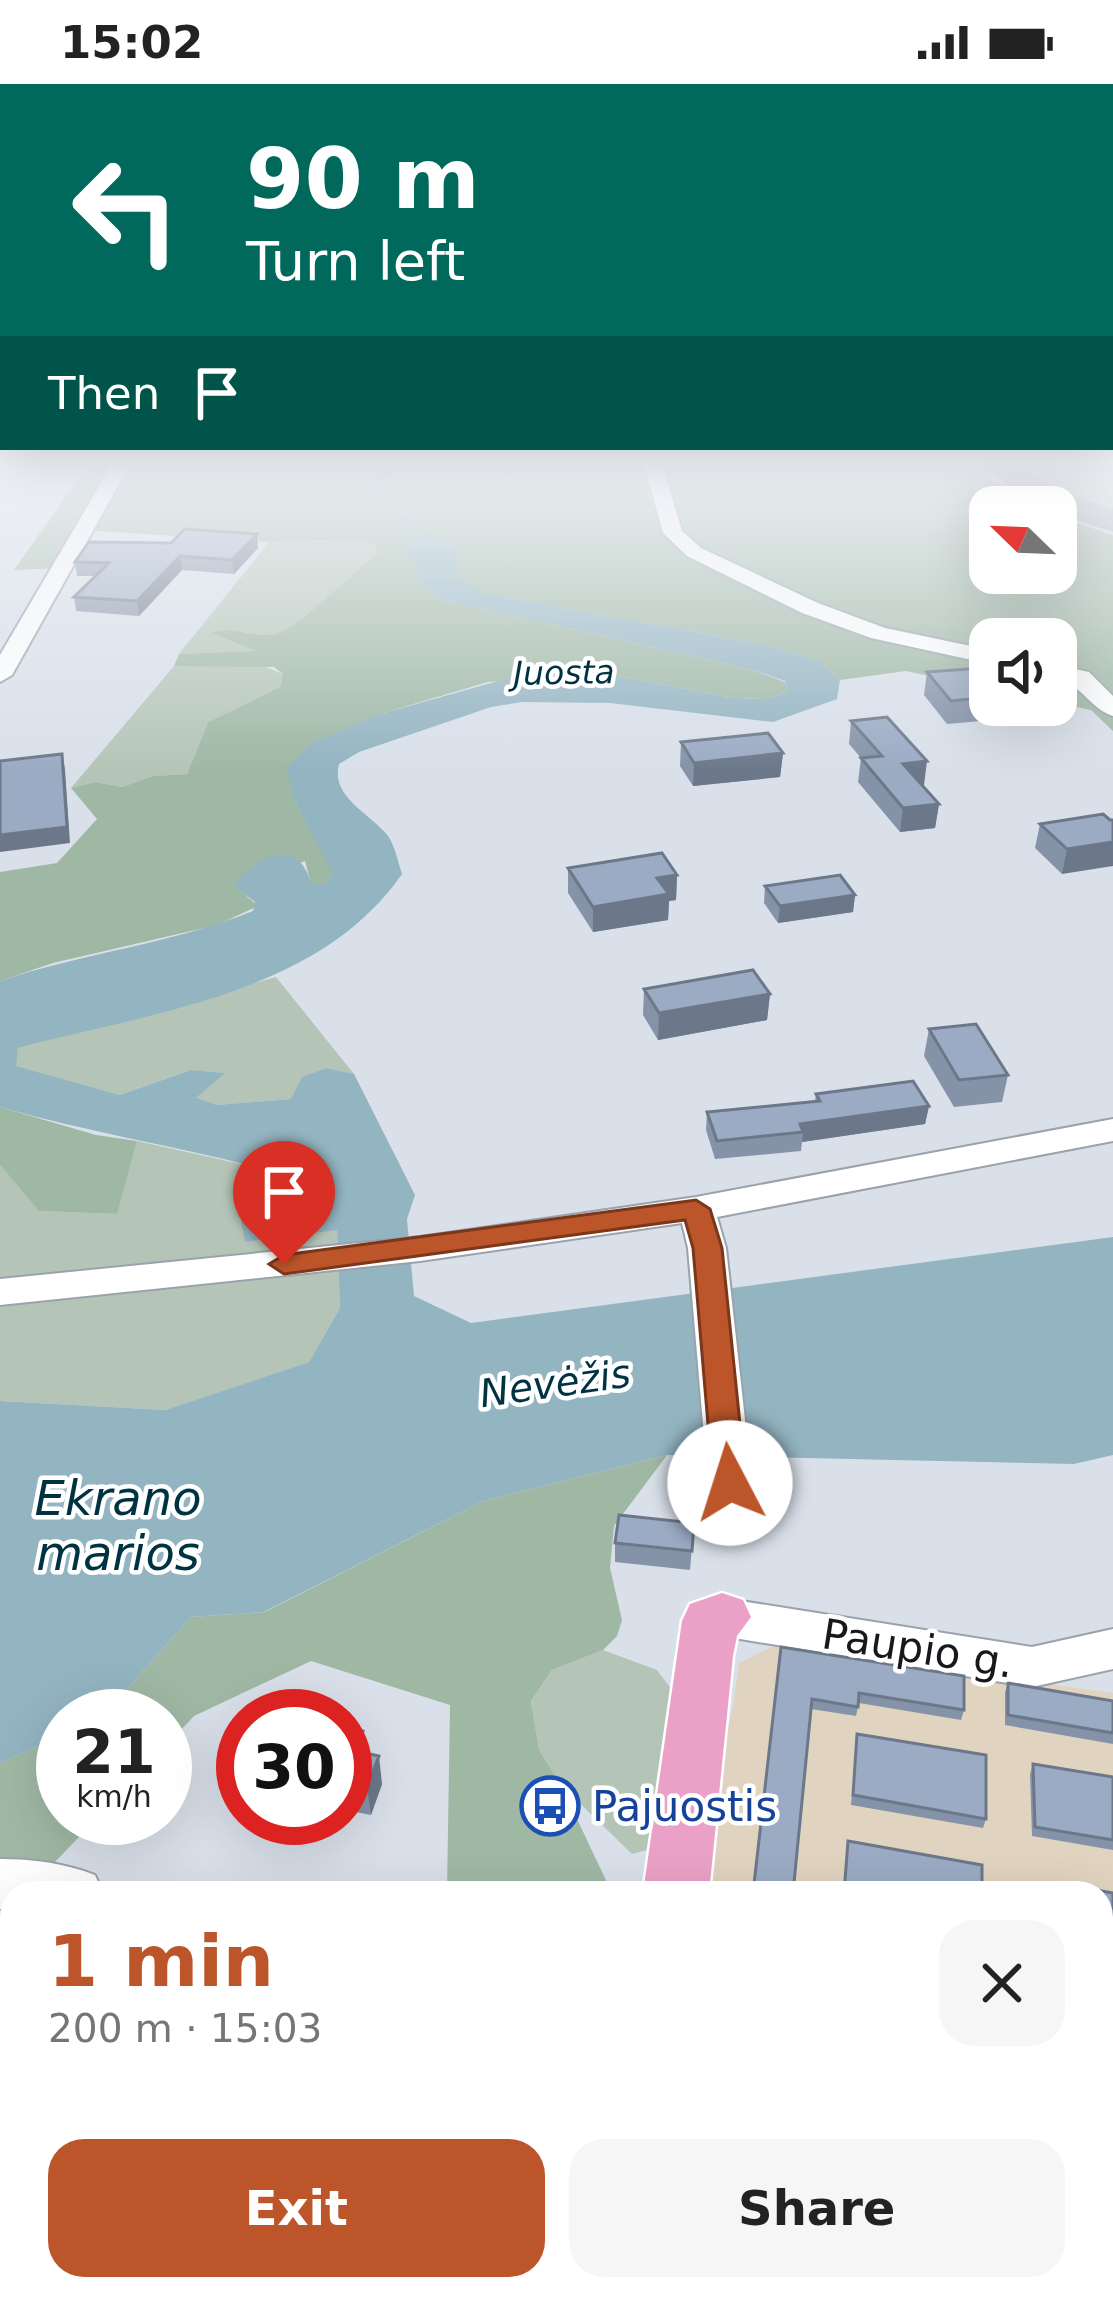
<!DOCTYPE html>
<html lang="en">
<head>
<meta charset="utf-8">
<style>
	:root { --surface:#fff; --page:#f6f6f6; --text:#222; --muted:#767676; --accent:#bc552a }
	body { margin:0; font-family:"DejaVu Sans",sans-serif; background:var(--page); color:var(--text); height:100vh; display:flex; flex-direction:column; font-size:45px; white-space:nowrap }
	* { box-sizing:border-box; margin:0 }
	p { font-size:39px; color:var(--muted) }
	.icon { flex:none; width:66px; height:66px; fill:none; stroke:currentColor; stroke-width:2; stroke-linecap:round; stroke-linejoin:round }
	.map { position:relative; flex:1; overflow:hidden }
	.panel { position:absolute; left:0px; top:1797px; width:1113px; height:420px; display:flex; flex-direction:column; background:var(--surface); border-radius:36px 36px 0 0; box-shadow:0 12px 48px #0002 }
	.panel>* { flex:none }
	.guide { position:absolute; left:0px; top:0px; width:1113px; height:366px; box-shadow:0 12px 48px #0002; background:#00695c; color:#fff; overflow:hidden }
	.needle { width:78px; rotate:293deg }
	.buttons { position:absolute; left:969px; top:402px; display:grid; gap:24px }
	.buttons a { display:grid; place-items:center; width:108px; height:108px; border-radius:24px; background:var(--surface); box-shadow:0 12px 48px #0002; font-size:60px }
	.speed { position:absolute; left:36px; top:1605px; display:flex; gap:24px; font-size:60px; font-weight:700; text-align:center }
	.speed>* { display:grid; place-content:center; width:156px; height:156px; border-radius:50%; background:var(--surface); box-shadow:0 12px 48px #0002; line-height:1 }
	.speed small { font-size:30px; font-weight:400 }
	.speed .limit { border:18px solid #d22; background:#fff; color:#111 }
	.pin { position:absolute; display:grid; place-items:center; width:102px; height:102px; color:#fff; margin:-123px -51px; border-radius:50% 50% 50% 0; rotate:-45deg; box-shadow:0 0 12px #0007 }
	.pin .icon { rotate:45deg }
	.me { position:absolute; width:132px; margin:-66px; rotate:355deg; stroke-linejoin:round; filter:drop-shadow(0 0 9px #0008) }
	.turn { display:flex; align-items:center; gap:42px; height:252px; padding:0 48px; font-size:54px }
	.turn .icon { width:156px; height:156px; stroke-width:2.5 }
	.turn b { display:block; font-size:84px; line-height:102px }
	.then { display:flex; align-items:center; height:114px; padding:0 48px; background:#0003; gap:24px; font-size:45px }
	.round { display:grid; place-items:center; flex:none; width:126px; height:126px; border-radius:36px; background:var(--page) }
	.summary { display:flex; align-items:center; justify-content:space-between; height:204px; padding:0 48px }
	h1 { font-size:72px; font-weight:800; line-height:90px; color:var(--accent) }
	.primary-button { display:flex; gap:24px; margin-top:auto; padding:24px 48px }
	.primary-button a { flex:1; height:138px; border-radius:36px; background:var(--accent); color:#fff; font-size:48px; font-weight:800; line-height:138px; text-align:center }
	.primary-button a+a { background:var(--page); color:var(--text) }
	.status { display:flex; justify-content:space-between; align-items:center; height:84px; padding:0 60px; background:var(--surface); direction:ltr }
	.status svg { height:33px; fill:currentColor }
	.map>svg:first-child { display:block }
	.industrial { fill:#e0d4c0 }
	.green { fill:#b4c5b7 }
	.forest { fill:#9fb8a4 }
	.water { fill:#93b4c1 }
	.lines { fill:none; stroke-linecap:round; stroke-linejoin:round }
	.stream { stroke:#93b4c1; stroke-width:4.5 }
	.taxiway { fill:#a0a6ae; fill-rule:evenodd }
	.minor-casing { stroke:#9ba2ab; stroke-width:4 }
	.major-casing { stroke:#fff; stroke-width:5 }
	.minor { fill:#fff; fill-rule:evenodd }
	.major { fill:#eba1c7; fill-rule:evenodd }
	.wall { fill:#8593a9 }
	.shaded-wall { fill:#6c7889 }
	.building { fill:#9babc4; stroke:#6c7889; stroke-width:3 }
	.route { fill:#bc552a; stroke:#7a371b; stroke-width:3 }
	.labels { text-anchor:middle; stroke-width:9; stroke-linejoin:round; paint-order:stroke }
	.far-water-label { font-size:33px; font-style:italic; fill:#003342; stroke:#fff }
	.water-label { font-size:39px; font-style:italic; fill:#003342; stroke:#fff }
	.near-street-label { font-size:42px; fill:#16181b; stroke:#fff }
	.near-transit-label { font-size:42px; fill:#164399; stroke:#fff; text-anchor:start }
	.near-water-label { font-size:48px; font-style:italic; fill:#003342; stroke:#fff }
</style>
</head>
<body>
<div class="status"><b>15:02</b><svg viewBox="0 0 49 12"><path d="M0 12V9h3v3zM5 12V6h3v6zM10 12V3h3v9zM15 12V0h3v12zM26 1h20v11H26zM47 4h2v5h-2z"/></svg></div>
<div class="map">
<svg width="1113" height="2217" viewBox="0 0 1113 2217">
	<rect width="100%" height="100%" fill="#d9e0ea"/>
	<path class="industrial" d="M776,1561L1113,1609V2036L1101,2033V1809H684L733,1623L739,1579Z"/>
	<path class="green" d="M1014,377H1113V429L1063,412Z
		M358,455L375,459L377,469C356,486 301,541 280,549C257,557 234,539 214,549L260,567L179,570L269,458Z
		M258,580L283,590L280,603L208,638L187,690L153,692L122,703L95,698L71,704L174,582Z
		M276,893L354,990L327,984L292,1015L217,1021L195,1015L223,989L189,986L120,1011L15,982L18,964Z
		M137,1057L264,1085L279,1113L275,1130L241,1137L337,1146L340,1224L309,1278L165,1326L0,1317V1081L40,1127L116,1130Z
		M603,1566L657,1586L687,1626L669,1760L632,1770L561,1701L539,1666L531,1617L552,1586Z"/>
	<path class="forest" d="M91,377H964L1036,423H990V489H1056V432L1113,451V647L1091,626L1056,619V555H990V605L906,587L840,596L818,576L760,560L482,509L463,501L409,453L403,463L425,502L440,515L750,585L785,598L787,608L767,615L734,614L602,589L488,598L380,630L294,716L334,790L323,801L311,800L305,777L235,802L258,822L217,841L53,879L0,897V788L57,779L97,735L71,704L95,698L122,703L153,692L187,690L208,638L280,603L283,590L274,583L174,582L179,570L256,567L212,549C234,539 256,557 279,549C300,542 356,486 377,469L375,460L358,455L269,458L84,446L61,484L14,486Z
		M0,1023L96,1051L137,1057L117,1130L39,1127L0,1081Z
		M667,1371L614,1442L610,1484L622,1536L617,1552L603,1566L552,1586L531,1617L539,1666L561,1701L612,1809H447L450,1621L311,1577L194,1632L165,1663V1632H103L191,1533L265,1528L483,1417Z
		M63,1651V1734H97L34,1800H0V1679Z"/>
	<path class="water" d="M426,451L450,456L457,463V494L482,509L760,560L818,576L840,596L837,615L773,638L610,619L522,618L491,623L359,668L339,680C330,713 370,729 388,752C395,762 398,778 402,790C318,911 151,928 18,964L16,982L120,1011L190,986L225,989L196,1014L217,1021L291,1015L302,993L327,984L354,990L415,1111L407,1135L414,1212L471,1239L1113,1153V1371L1074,1380L667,1371L483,1417L264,1528L191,1533L103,1632H63V1651L0,1679V1317L165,1326L309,1278L340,1224L337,1146L245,1158L241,1137L275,1129L279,1113L264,1085C176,1062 87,1048 0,1023V897C83,869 171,860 253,827L255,818L234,802C257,772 297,750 311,799L323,801L333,790L294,716L287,683L313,658L380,630L516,592L602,589L734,614L767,615L787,608L785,597L750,585L440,515L425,502L403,463L409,453Z"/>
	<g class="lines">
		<path class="stream" d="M400,377L380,396L377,416L426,451L428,460"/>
		<path class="taxiway" d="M973,377H1014L1067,409L1113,425V448L1056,430V423H1039Z"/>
		<defs>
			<path id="minor" d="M114,377H132L12,591L0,598V571Z
				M643,377H661L682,447L701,464L818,519L885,544L990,566V580L871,554L802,529L687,472L663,449Z
				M1056,581L1089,588L1113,612V632C1090,625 1082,600 1056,595Z
				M1113,1035V1057L717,1133L726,1164L752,1399L745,1411L730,1416L715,1411L708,1399L688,1164L682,1139L420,1177L0,1221V1195L420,1153L696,1113Z
				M722,1514L1032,1563L1113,1545V1585L1032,1603L722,1552L706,1547L699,1533L706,1519Z
				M0,1775C33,1775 64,1779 95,1791L103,1809H12V1825H0Z"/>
			<path id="major" d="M722,1509L743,1516L751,1533L737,1552L733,1572L709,1809H643L682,1537L690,1520Z
				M581,2205H661L659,2217H579Z"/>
		</defs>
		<use href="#minor" class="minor-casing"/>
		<use href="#major" class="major-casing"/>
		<use href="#minor" class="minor"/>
		<use href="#major" class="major"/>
	</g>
	<path class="wall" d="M258,464L234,490L182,486L139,532L76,527L74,513L95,492H77L75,478Z
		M927,588L990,593V621H1005L1003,635L947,640L924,611Z
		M851,637L924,701H922L939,720L935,744L900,748L858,698L861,674L849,660Z
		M681,658L783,669L780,693L693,702L680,682Z
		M1110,736L1062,790L1035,764L1040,740Z
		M568,784L677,791L676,816L669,817L668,836L593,848L568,809Z
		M765,802L855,811L853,828L778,839L764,819Z
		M644,905L770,910L767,936L658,956L643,931Z
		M929,945L1008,991L1002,1018L954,1023L924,972Z
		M816,1010L929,1022L925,1040L802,1058L801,1067L715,1075L706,1046L707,1028L815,1018Z
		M694,1439L690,1486L615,1478V1459Z
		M780,1573L964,1626L961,1636L859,1619L856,1632L811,1625Z
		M1008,1599L1113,1617V1660L1005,1641V1608Z
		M345,1636L382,1700L371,1731L345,1726Z
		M857,1650L986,1735L983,1744L851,1721Z
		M1033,1680L1113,1693V1766L1032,1752L1030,1690Z
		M1056,1799L1113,1809V1887L1101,1885V1809H1053Z
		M1101,1934L1113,1937V1986L1101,1984Z
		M0,2010L12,2012V2166L0,2165Z
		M1101,2036L1113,2039V2078L1110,2085L1103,2084L1104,2097L1101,2102Z"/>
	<path class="shaded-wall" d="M257,450L258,464L234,490L232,476Z
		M180,472L182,486L139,532L137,517Z
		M783,669L780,693L693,702L694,679Z
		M62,670L65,686L70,759L0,768V751Z
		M927,677L924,701L900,703L903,680Z
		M939,720L935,744L900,748L903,724Z
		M1113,758V782L1062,790L1067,765Z
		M677,791L676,816L669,817L668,836L593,848V823L657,794Z
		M855,811L853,828L778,839L780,822Z
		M770,910L767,936L658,956L659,929Z
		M929,1022L925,1040L802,1058L803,1048L800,1040Z
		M363,1647L366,1675L356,1667Z
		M379,1672L382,1700L371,1731L367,1703Z"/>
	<path class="building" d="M185,445L257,450L232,476L180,472L137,517L74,513L109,479L75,478L89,458L171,459Z
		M982,584L990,593V613L951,617L927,588Z
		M887,633L927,677L903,680L939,720L903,724L861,674L882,672L851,637Z
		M768,649L783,669L694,679L681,658Z
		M62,670L67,743L0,751V677Z
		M1103,730L1110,736H1113V758L1067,765L1040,740Z
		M662,769L677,791L657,794L669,810L593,823L568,784Z
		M840,791L855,811L780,822L765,802Z
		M753,886L770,910L659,929L644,905Z
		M976,940L1008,991L959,996L929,945Z
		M913,997L929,1022L800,1040L803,1048L717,1057L707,1028L820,1017L816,1010Z
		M619,1431L694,1439L692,1467L615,1459Z
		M781,1563L964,1592V1626L859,1609L858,1623L812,1615L793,1809H753Z
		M1008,1599L1113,1617V1649L1008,1631Z
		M286,1624L325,1632H283Z
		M345,1643L363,1647L356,1667L379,1672L367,1703L345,1699Z
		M857,1650L986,1671V1735L853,1711Z
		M1033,1680L1113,1693V1756L1035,1743Z
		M848,1757L982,1781V1809H844Z
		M1056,1799L1113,1809V1877L1101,1875V1809H1056Z
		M1101,1934L1113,1937V1976L1101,1974Z
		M0,2010L12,2012V2145L0,2143Z
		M1101,2036L1113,2039V2068L1102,2066L1104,2097L1101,2096Z
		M167,2212L193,2217H166Z"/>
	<linearGradient id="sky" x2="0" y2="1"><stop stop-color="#86b4d8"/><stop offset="0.55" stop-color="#eef1f6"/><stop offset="1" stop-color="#eef1f6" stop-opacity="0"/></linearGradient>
	<rect width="1113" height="687" fill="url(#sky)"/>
	<path class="route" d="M696,1116L710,1125L722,1164L746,1399L741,1408L730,1412L718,1408L713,1399L693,1164L685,1136L284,1190L269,1180L284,1171Z"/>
	<defs>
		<symbol id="bus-ring" viewBox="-11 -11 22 22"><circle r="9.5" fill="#fff" stroke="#1a4fb4" stroke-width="1.5"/><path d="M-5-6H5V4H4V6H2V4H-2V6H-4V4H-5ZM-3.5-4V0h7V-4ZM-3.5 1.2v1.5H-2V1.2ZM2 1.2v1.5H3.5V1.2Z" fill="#1a4fb4"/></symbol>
	</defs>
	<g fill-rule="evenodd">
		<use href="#bus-ring" x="517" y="1689" width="66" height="66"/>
	</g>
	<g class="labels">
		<g class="far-water-label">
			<text transform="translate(564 588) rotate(-1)" y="12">Juosta</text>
		</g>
		<g class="water-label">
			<text transform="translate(555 1299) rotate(-8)" y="14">Nevėžis</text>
		</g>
		<g class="near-street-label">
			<text transform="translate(918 1564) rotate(9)" y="15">Paupio g.</text>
		</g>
		<g class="near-transit-label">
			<text x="592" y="1737">Pajuostis</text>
		</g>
		<g class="near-water-label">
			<text x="118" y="1431">Ekrano<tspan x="118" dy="55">marios</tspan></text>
		</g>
	</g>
</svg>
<div class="buttons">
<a><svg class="needle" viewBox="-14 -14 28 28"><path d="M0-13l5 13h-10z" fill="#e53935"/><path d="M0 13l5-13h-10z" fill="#767676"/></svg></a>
<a><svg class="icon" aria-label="sound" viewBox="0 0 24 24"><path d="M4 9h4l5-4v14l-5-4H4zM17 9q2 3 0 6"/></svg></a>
</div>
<div class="speed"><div>21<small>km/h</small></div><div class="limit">30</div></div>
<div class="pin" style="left:284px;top:1180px;background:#d93025"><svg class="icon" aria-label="arrive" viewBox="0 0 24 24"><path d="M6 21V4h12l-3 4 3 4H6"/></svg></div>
<svg class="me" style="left:730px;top:1399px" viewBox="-20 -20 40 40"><circle r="19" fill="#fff"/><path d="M0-13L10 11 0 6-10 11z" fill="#bc552a"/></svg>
<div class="guide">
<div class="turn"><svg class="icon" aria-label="left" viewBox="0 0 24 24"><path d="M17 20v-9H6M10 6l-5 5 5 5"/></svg><div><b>90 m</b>Turn left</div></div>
<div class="then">Then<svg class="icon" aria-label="arrive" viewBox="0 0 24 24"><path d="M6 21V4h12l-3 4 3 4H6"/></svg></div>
</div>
<section class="panel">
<div class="summary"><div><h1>1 min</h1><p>200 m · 15:03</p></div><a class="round"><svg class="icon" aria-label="close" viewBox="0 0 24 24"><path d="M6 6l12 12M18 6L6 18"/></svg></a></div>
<div class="primary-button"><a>Exit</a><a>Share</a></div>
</section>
</div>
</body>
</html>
